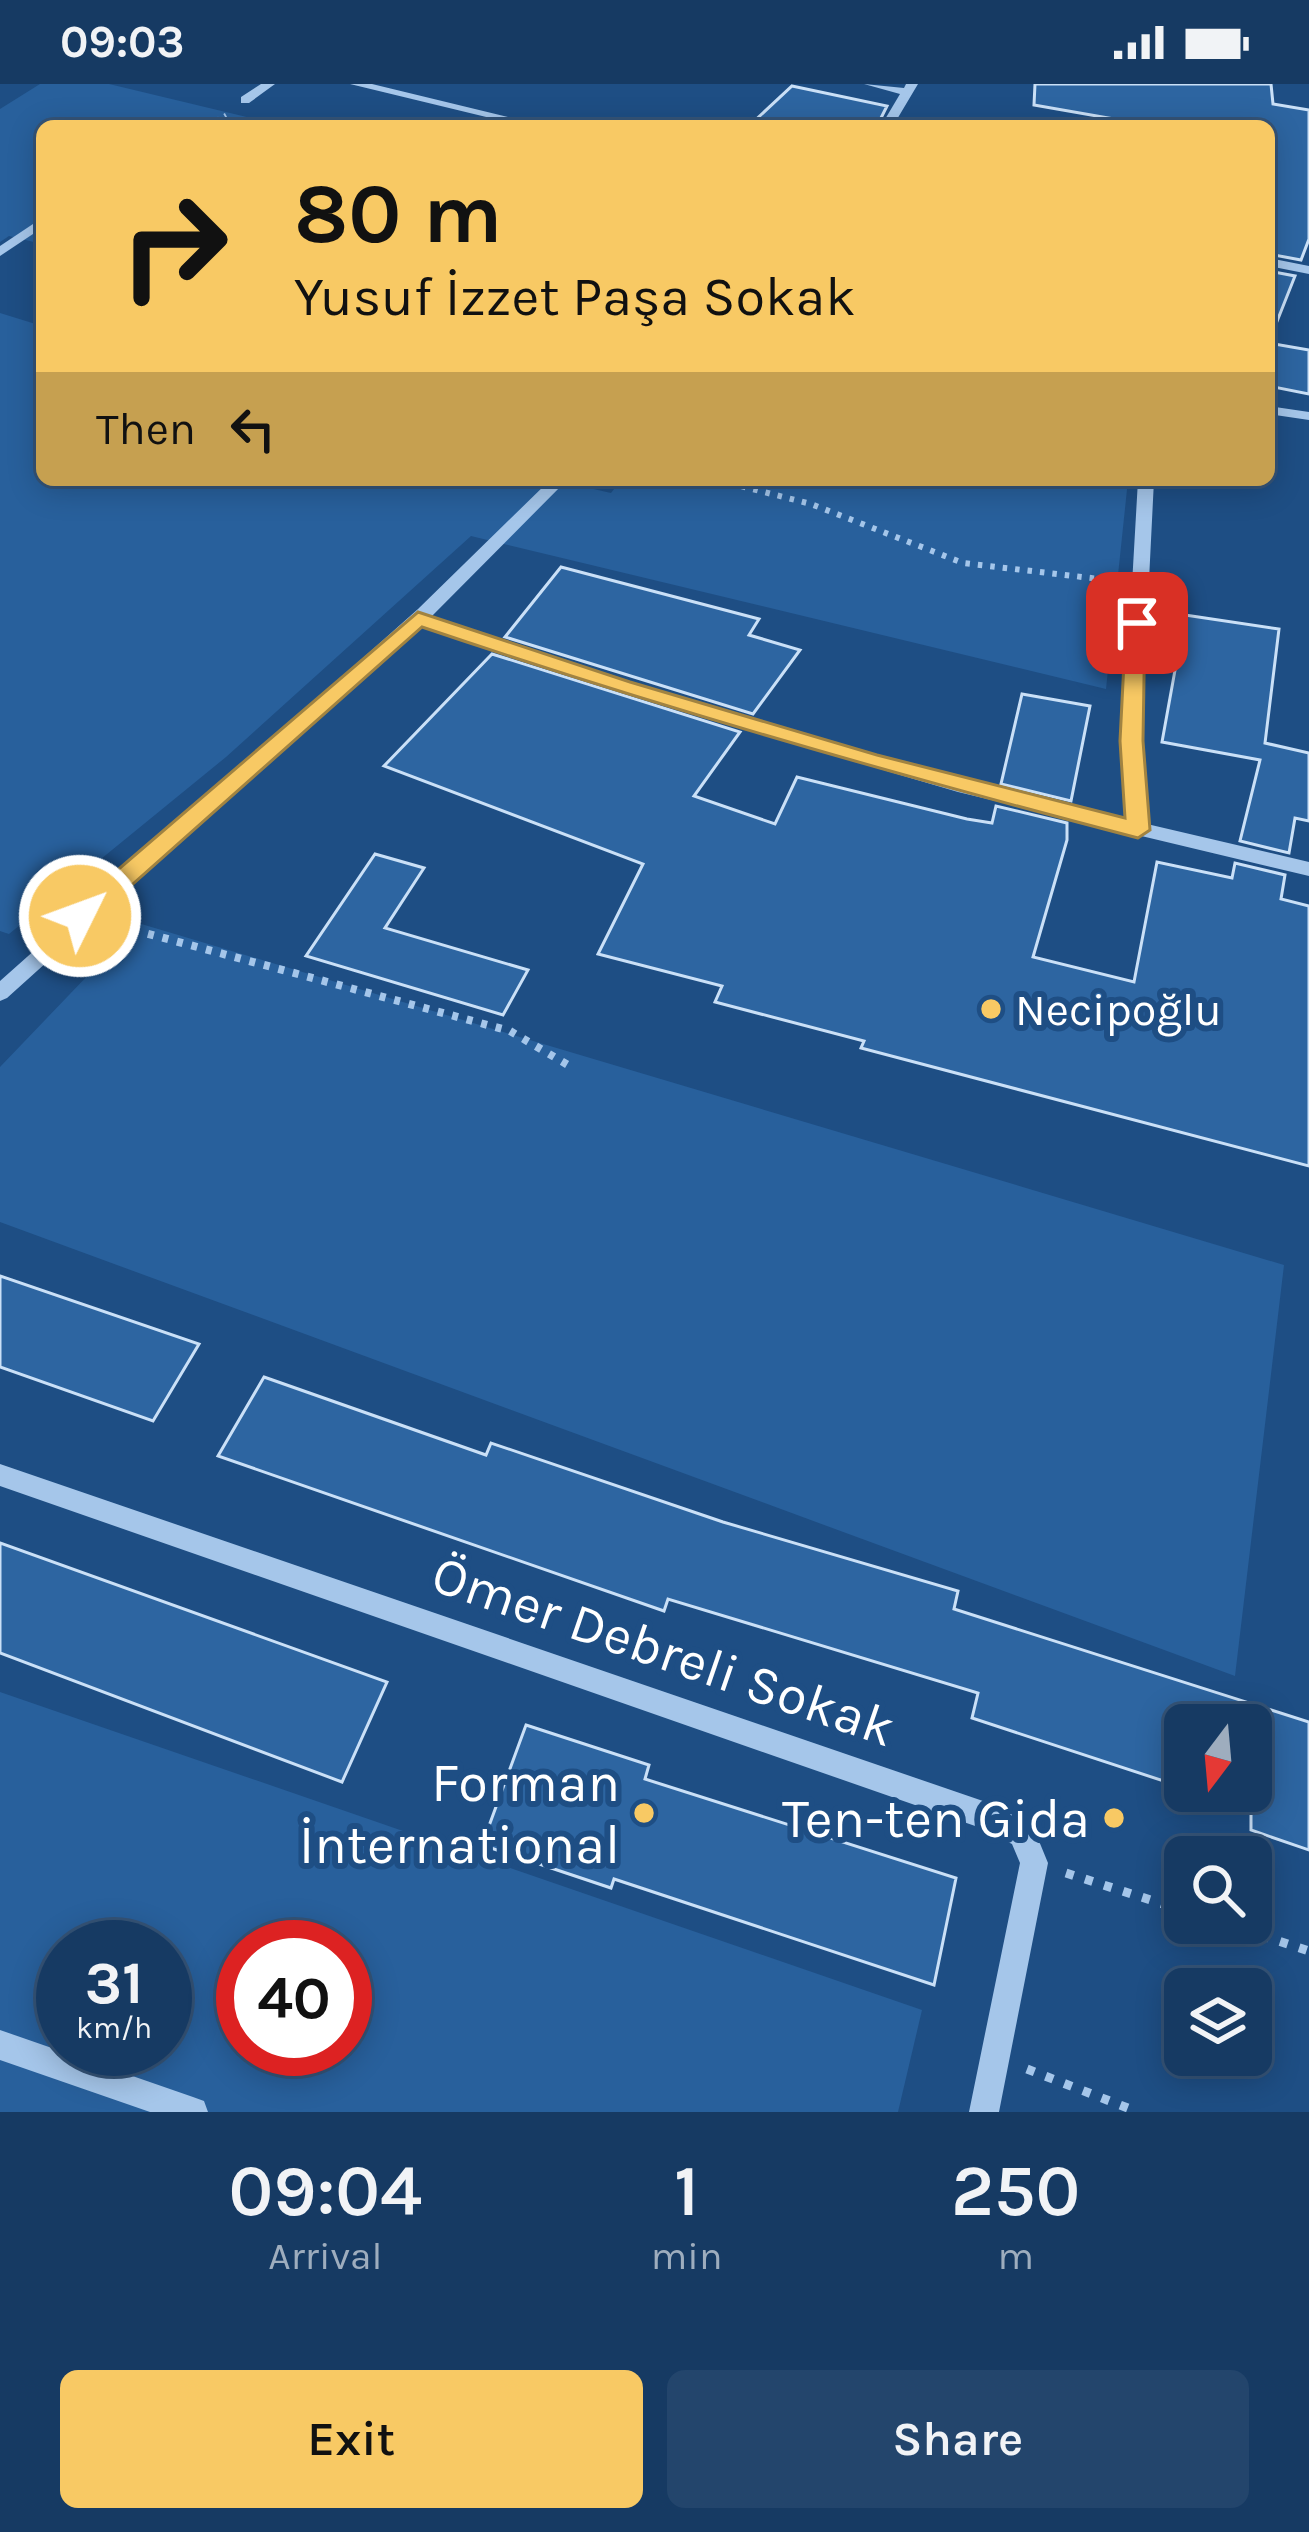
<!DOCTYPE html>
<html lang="en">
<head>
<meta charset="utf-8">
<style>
	:root { --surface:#163a63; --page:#23456c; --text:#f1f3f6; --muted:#9eadbe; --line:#355478; --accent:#f8c964 }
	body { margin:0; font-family:Karla,sans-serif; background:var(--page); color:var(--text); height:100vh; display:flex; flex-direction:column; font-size:45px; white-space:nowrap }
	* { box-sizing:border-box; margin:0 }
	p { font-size:39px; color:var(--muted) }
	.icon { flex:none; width:66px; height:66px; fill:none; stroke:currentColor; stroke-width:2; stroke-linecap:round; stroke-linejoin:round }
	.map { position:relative; height:2028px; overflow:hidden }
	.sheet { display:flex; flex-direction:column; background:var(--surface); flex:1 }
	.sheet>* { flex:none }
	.banner { position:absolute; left:36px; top:36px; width:1239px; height:366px; border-radius:18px; box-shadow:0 6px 30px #0003,0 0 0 3px var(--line); background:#f8c964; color:#111; overflow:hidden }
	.needle { width:78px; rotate:196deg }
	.fabs { position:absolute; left:1164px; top:1620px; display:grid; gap:24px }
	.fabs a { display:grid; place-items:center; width:108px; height:108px; border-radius:18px; background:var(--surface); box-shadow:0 6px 30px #0003,0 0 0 3px var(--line); font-size:60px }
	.speed { position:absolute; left:36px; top:1836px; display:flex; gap:24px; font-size:60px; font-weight:700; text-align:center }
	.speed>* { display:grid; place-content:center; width:156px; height:156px; border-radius:50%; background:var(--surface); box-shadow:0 6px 30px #0003,0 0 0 3px var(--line); line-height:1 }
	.speed small { font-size:30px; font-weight:400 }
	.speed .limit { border:18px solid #d22; background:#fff; color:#111 }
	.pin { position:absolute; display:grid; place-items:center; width:102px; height:102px; color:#fff; margin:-51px; border-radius:24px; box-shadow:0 6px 18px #0006 }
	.me { position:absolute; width:132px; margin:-66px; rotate:48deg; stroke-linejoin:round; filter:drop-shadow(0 0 9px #0008) }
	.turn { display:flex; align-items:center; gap:42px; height:252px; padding:0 60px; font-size:54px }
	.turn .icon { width:156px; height:156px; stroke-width:2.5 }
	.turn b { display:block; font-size:84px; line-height:102px }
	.then { display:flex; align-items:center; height:114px; padding:0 60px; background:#0003; gap:24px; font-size:45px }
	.eta { display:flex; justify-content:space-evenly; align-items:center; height:204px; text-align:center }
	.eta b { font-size:72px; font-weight:600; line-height:84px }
	.primary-button { display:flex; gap:24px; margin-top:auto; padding:24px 60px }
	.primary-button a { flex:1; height:138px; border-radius:18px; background:var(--accent); color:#111; font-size:48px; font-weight:600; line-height:138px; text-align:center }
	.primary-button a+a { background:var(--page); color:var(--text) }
	.status { display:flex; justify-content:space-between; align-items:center; height:84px; padding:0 60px; background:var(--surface); direction:ltr }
	.status svg { height:33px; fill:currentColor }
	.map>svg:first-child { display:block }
	.green { fill:#28609c; fill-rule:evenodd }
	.building { fill:#2d65a1; stroke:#cae0f7; stroke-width:3 }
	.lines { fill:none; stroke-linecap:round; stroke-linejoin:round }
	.path-far3 { stroke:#a5c6ea; stroke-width:4.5; stroke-dasharray:4.5 6; stroke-linecap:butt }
	.path-far2 { stroke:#a5c6ea; stroke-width:6; stroke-dasharray:4.5 8; stroke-linecap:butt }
	.path-far1 { stroke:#a5c6ea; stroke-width:8; stroke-dasharray:6 9; stroke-linecap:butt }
	.path { stroke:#a5c6ea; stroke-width:9; stroke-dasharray:8 12; stroke-linecap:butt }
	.minor { fill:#a5c6ea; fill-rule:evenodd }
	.route { fill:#f8c964; stroke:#a18341; stroke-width:3 }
	.poi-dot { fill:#f8c964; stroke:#1e4e84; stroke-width:4.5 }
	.labels { text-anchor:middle; stroke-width:12; stroke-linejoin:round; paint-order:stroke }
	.poi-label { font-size:45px; fill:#fff; stroke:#1e4e84; text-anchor:start }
	.near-street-label { font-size:54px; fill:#fff; stroke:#1e4e84 }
	.near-poi-label { font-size:54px; fill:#fff; stroke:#1e4e84; text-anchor:end }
</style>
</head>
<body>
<div class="status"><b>09:03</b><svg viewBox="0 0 49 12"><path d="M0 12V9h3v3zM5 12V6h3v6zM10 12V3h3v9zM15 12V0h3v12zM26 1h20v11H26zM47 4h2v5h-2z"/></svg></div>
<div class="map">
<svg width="1309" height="2028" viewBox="0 0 1309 2028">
	<rect width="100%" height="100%" fill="#1e4e84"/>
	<path class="green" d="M40,0H109L284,42H42V160L9,152L0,158V25Z
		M0,229L42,242V396H554L611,409L621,396H1128L1106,605L471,452L226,673L9,850L0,847Z
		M138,839L1284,1181L1235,1592L0,1138V983Z
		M0,1608L922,1926L898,2028H0ZM63,1863H165V1965H63ZM243,1863H345V1965H243Z"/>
	<path class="building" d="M1035,0H1271L1273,20L1309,26V155L1301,176L1269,170V42H1154L1034,21Z
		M792,2L887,22L877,42H749Z
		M1269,187L1295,192L1272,250H1269Z
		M1269,259L1309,266V310L1269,302Z
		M561,483L759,535L749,551L800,566L753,630L505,553Z
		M1185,531L1279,545L1265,659L1309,669V737L1295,734L1289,769L1240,757L1260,676L1162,658Z
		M492,570L740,648L694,712L775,740L797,693L967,735L992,739L996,722L1067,739V756L1033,873L1134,898L1157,778L1232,794L1235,779L1285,791L1281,815L1309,822V1082L861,964L864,957L715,918L722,902L598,870L643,780L384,682Z
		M1022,610L1090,622L1071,717L1001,700Z
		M375,770L424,784L385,844L528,886L503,931L306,872Z
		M0,1192L199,1260L153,1337L0,1283Z
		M264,1293L486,1371L491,1359L723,1438L958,1507L954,1525L1309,1638V1766L1251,1746V1726L1194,1707H1251V1641H1185V1704L972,1634L978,1609L668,1515L664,1527L218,1372Z
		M0,1459L387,1598L342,1698L0,1569Z
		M526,1641L649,1681L645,1695L956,1794L934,1901L614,1795L611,1804L482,1761Z"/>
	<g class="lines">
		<path class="path-far3" d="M206,42L226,31"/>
		<path class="path-far2" d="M717,396L811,420L963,479L1108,496"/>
		<path class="path-far1" d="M119,842L510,947L568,981"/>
		<path class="path" d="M1066,1789L1185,1827
			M1223,1839L1309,1867
			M1027,1985L1138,2028"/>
		<path class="minor" d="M261,0H275L249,19H241V13Z
			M350,0H372L545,42H523Z
			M864,0L904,4L906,0H918L893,42H881L900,10Z
			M42,134V144L0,172V162Z
			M1269,174L1309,182V190L1269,182Z
			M1269,322L1309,328V336L1269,330Z
			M550,396H567L431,533C661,610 892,680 1128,736L1123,657L1138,396H1154L1141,657L1147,740L1309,778V792L958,708L616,607L421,541L7,914L0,917V897L418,525Z
			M0,1380L983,1717L1032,1740L1048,1779L999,2028H969L1020,1779L1012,1760L978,1743L0,1402Z
			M0,1946L193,2013L204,2017L208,2028H150L0,1976Z"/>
	</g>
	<path class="route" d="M418,528L630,598L877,671L1125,734L1120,657L1126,539L1137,532L1145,534L1143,657L1150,746L1138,754C896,691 658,623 422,543L89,839H71L68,832L71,826Z"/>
	<g class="poi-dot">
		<circle cx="991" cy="925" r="12"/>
		<circle cx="644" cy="1729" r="12"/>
		<circle cx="1114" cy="1734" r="12"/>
	</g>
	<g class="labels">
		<g class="poi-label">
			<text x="1015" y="941">Necipoğlu</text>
		</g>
		<g class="near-street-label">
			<text transform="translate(664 1566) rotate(19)" y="19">Ömer Debreli Sokak</text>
		</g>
		<g class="near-poi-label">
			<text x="620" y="1717">Forman<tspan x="620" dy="62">İnternational</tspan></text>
			<text x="1090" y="1753">Ten-ten Gida</text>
		</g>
	</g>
</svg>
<div class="fabs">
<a><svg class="needle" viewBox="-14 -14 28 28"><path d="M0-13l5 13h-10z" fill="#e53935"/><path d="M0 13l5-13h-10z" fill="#9eadbe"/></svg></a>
<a><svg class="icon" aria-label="search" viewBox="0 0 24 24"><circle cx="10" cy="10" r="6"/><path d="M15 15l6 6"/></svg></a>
<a><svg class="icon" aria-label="layers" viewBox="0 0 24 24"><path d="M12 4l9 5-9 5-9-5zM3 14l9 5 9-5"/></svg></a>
</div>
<div class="speed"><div>31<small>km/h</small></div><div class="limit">40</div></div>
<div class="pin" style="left:1137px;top:539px;background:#d93025"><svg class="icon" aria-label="arrive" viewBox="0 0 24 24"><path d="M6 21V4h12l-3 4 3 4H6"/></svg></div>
<svg class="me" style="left:80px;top:832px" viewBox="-20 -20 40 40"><circle r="17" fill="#f8c964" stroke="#fff" stroke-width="3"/><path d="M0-11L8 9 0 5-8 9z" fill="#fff"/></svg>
<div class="banner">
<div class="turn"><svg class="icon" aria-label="right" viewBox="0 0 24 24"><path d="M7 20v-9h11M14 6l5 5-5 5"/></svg><div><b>80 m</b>Yusuf İzzet Paşa Sokak</div></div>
<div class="then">Then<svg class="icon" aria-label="left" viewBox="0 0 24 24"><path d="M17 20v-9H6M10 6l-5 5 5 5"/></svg></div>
</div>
</div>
<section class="sheet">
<div class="eta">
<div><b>09:04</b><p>Arrival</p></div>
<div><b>1</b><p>min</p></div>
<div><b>250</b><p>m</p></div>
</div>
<div class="primary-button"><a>Exit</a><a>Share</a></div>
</section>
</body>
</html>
